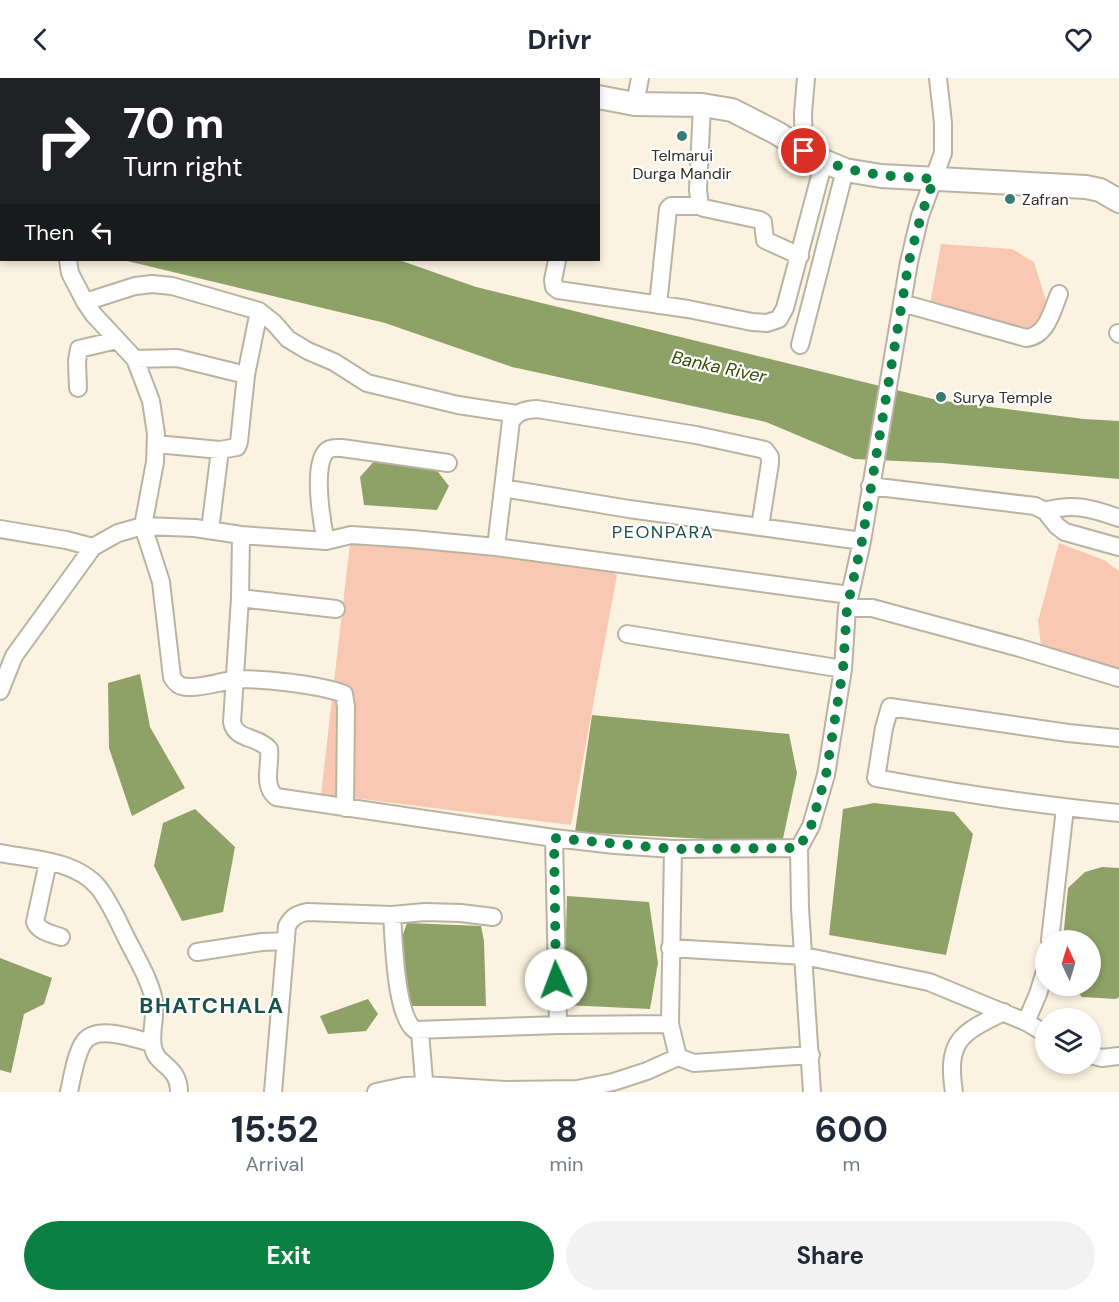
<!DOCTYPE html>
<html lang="en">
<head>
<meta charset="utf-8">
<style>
	:root { --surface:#fff; --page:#f2f2f3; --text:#1f2937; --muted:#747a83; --accent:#0b8043 }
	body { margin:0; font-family:"DM Sans",sans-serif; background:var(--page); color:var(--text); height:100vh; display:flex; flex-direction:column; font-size:22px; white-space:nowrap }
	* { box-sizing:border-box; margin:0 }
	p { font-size:20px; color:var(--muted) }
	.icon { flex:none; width:33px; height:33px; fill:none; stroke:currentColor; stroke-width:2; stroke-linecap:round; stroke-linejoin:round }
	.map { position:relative; height:1014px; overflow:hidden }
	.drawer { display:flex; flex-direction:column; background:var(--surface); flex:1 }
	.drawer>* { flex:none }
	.banner { position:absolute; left:0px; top:0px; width:600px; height:183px; box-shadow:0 3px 9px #0003; background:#202124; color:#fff; overflow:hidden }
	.needle { width:39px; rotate:356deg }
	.controls { position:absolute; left:1035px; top:852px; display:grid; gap:12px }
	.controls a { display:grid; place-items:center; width:66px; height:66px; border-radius:50%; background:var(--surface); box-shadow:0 3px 9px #0003; font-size:30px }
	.pin { position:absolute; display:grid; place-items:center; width:51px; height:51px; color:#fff; margin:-26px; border:3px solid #fff; border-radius:50%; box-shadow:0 2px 6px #0007 }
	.me { position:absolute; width:66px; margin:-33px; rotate:358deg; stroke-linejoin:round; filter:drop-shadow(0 0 4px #0008) }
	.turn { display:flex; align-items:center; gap:21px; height:126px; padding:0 24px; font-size:27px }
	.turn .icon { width:78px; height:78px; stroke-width:2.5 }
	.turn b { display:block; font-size:42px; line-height:51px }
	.then { display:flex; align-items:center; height:57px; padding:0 24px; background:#0003; gap:12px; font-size:22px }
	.eta { display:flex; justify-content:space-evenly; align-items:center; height:102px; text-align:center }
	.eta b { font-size:36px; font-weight:700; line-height:42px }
	.button { display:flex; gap:12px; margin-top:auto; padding:12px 24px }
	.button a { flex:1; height:69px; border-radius:36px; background:var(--accent); color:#fff; font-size:24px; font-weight:700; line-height:69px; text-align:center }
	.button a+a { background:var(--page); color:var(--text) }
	header { display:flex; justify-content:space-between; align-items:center; height:78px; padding:0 24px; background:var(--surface); font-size:27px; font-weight:700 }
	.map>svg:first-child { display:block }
	.green { fill:#f8c8b3 }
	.water { fill:#8ea167 }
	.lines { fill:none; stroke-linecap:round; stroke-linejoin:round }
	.street-casing { stroke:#bbb3a2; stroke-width:20 }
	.secondary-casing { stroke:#bbb3a2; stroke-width:26 }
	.street { stroke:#fff; stroke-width:16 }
	.secondary { stroke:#fff; stroke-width:22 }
	.route { stroke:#0b8043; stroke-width:10; stroke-dasharray:0 18 }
	.poi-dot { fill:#377c72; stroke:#fff; stroke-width:2 }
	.labels { text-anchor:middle; stroke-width:4.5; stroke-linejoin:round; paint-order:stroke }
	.poi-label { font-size:16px; fill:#34312a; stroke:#fff; text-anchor:start }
	.water-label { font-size:18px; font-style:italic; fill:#3a4a06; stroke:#fff }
	.neighbourhood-label { font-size:18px; letter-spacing:1.5px; fill:#1a534b; stroke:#fff }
	.district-label { font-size:22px; font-weight:bold; letter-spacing:1.5px; fill:#1a534b; stroke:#fff }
</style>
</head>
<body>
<header><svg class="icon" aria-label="back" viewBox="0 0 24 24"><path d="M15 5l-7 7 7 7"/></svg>Drivr<svg class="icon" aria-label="heart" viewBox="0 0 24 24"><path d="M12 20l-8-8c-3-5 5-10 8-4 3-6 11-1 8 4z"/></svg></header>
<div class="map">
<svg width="1119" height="1014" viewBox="0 0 1119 1014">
	<rect width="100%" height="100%" fill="#fcf2e1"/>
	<path class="green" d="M941,166L1012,171L1034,184L1046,223L1035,250L993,251L928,237Z
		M351,457L594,484L617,497L571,747L321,716Z
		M1059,465L1104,482L1119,493V601L1065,585L1041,567L1038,543Z"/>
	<path class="water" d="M123,182H399L476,209L937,322L1084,341L1119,343V401L942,385L854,381L766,344L512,289L385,245Z
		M377,380L435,390L449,408L437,432L364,427L360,399Z
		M140,596L150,649L185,710L132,738L109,670L108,605Z
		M592,637L789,656L797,695L782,765L575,754Z
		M874,725L954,734L973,756L946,877L829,857L843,731Z
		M195,731L235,769L223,834L182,843L154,788L163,745Z
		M1102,789L1119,790V919L1116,921L1082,919L1072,908H1090V862H1063L1068,810L1085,794Z
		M567,818L649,824L658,885L650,931L564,927Z
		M407,845L481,848L484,863L486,928H408L398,870Z
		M0,880L52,900L44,926L24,936L11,995L0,992Z
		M368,921L378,936L366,953L328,956L320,938Z"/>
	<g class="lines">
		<defs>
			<path id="street" d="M10,0L13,2
				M67,2L68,0
				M274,2L275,0
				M394,2L395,0
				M566,2L567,0
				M635,26L640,0
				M702,27L698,112L700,128L704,130L760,142L763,144L765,162L800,178
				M804,73L803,35L806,0
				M68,182L70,195L85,224L94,237L135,281L151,323L156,356L155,384L143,448L161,504L172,599C177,608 182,609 191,609C205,609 219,604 233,602C257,599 321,607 344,616L346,629L345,730
				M557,182L553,202L554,209L558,212L688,231L752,244L767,245L779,241L785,230L824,83
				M85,224L135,208L152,206L172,208L259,233L274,245L288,261L308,273L334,284L367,305L458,327L517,336
				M902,225L1026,260C1047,258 1052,233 1059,216
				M658,227L668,131L671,128H700
				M1118,255L1119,256
				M800,267L845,92
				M135,281L177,280L246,297
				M78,310L77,283L79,271L117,262
				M156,366L220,372L237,369L239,364L246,297L259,233
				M870,408L1035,428L1045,433L1057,448L1065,454L1119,469
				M503,410L629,431L862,463
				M1045,433C1074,425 1091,430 1119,440
				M0,451L66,462L93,469
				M210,452L220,372
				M241,457L240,520L232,644C235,662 258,658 269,671C271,687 262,707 276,719L554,760L615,767L673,771L799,770
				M326,463C322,446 311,383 328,372C332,369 337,370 342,370L448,385
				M496,469L511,343C518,333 525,332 537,331L696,357L765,372L770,379V385L760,449
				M240,520L336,531
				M847,530H872L1020,570L1119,600
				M627,556L843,591
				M0,613L14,578L93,469L118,455L143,448L195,450L241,457L326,463L351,457L412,461L496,469L849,517
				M1119,660L1068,655L890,629L884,650L876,700C957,715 1037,727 1119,735
				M554,760L558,947
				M0,775C31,781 75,782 98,809C111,825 119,846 129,865C138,883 150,902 154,923C156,939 150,954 153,969C156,988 179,987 179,1014
				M48,784L35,844C39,854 52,856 61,859
				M392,837C394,862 395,938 415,952L558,947L670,946L673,771
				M1050,862L1065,730
				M670,870L804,878L929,904L1026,944L1046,956
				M197,874L262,864L286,863
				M1026,944L1038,916L1046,890
				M670,946L678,979L694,985L811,977
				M420,954L425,1014
				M1090,977L1102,980L1119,978
				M69,1014C72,1000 76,975 84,964C97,946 135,961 152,965
				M273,1014L287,848C292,839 297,836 307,834L392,837L425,834L461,835L493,839
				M376,1014L404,1008L425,1007L505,1012L577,1011L613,1004L647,993L678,979
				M812,1014L800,830L799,770L811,748L826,697L843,591L847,530L862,463L909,184L920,138L943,75V45L938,0
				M954,1014C946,962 961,955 1004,934"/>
			<path id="secondary" d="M513,0L519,2
				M598,19L635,26L702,27L732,32L777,55L814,79L845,92L881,98L1086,109L1100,112L1119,123"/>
		</defs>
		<use href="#street" class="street-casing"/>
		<use href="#secondary" class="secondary-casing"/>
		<use href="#street" class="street"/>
		<use href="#secondary" class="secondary"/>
	</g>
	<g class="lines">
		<path class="route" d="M556,902L554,760L673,771L799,770L811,748L826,697L843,591L847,530L862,463L909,183L921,138L934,101C888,98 846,97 804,73"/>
	</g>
	<g class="poi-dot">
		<circle cx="682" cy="58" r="6"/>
		<circle cx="1010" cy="121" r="6"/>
		<circle cx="941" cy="319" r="6"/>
	</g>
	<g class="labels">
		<g class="poi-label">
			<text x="682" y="83" text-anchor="middle">Telmarui<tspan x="682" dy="18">Durga Mandir</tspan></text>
			<text x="1022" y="127">Zafran</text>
			<text x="953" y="325">Surya Temple</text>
		</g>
		<g class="water-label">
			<text transform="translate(719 289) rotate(12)" y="6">Banka River</text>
		</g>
		<g class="neighbourhood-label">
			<text x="663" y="460">PEONPARA</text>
		</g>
		<g class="district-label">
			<text x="212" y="935">BHATCHALA</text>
		</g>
	</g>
</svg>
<div class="controls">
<a><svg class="needle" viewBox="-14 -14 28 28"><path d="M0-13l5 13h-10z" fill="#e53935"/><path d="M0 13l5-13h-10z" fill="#747a83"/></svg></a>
<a><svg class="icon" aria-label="layers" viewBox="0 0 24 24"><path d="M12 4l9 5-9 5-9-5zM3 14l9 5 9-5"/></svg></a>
</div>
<div class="pin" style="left:804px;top:73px;background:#d93025"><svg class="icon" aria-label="arrive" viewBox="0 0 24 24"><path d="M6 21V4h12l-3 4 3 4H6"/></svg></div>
<svg class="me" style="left:556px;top:902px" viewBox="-20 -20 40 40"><circle r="19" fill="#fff"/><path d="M0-13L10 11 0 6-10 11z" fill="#0b8043"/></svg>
<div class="banner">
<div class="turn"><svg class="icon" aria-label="right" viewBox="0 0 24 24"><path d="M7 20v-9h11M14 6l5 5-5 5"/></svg><div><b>70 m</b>Turn right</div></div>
<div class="then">Then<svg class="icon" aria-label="left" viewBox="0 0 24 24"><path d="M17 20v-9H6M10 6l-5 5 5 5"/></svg></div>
</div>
</div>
<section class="drawer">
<div class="eta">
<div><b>15:52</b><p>Arrival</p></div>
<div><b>8</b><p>min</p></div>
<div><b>600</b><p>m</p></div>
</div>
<div class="button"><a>Exit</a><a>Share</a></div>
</section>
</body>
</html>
